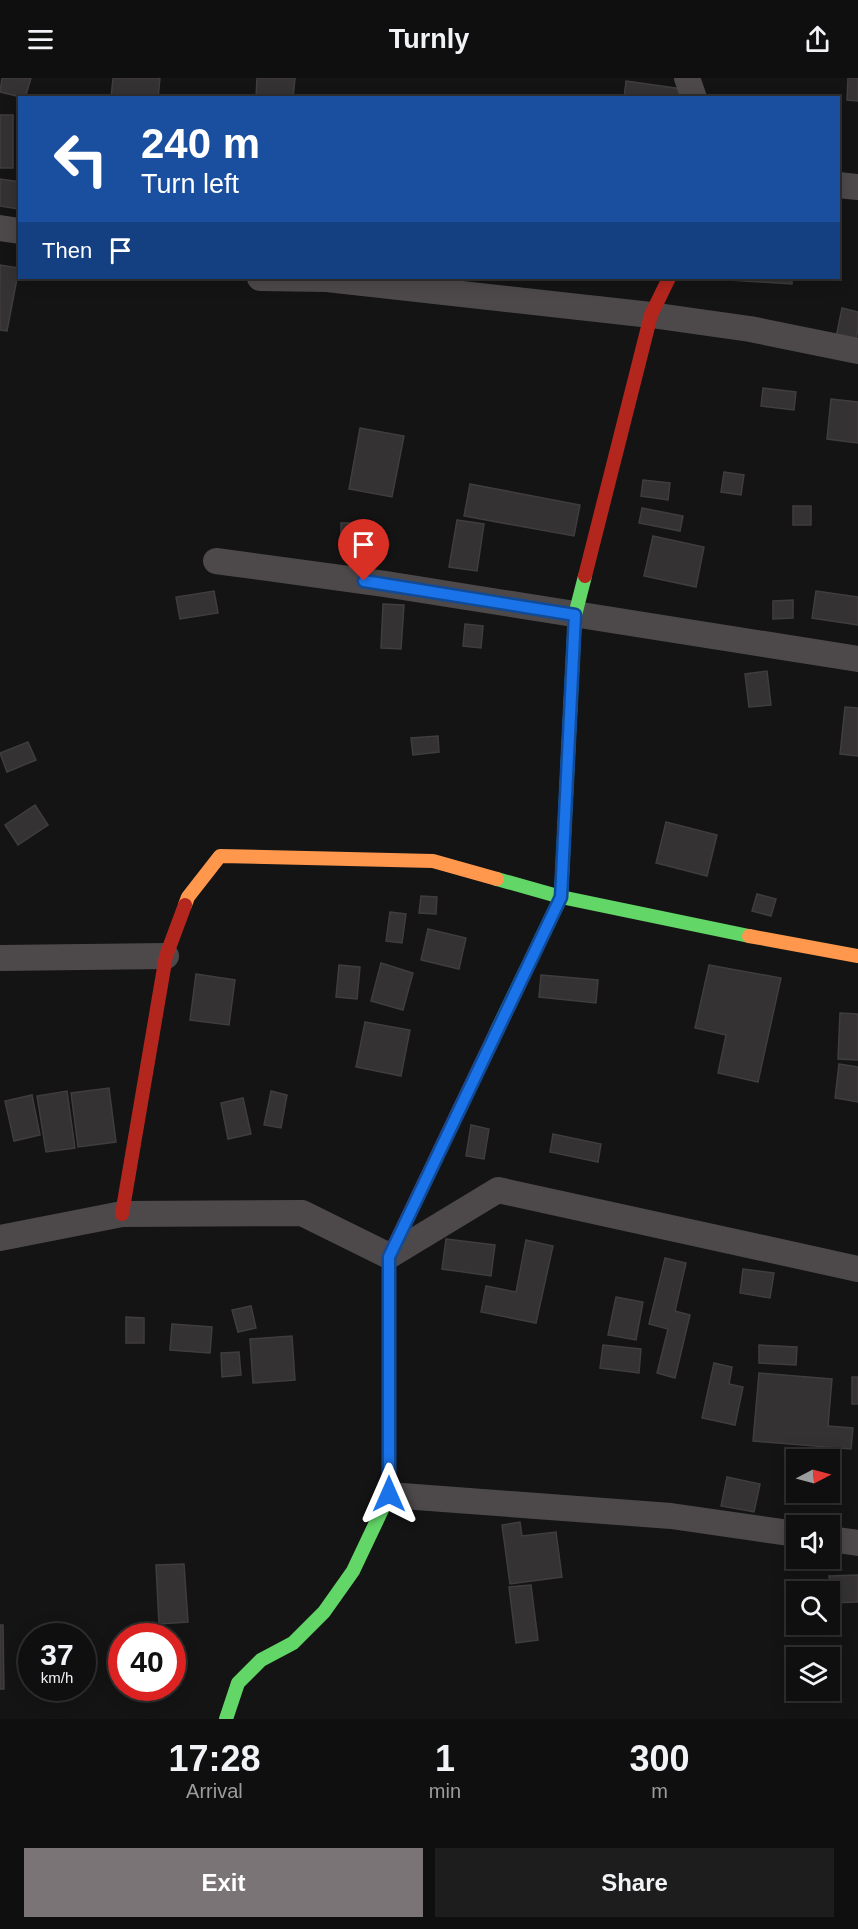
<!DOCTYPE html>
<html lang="en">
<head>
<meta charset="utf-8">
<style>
	:root { --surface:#0f0f0f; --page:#1d1d1d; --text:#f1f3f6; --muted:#9b9c9e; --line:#2f2f2f; --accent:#7b7477 }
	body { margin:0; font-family:Arial,sans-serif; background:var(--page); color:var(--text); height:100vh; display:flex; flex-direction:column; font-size:22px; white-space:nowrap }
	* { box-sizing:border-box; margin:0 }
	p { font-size:20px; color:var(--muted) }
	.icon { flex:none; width:33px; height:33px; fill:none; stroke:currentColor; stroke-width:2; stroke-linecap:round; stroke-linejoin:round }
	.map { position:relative; height:1641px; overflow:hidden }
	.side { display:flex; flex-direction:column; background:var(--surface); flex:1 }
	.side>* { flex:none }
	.hud { position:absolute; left:18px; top:18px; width:822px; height:183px; border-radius:0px; box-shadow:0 3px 15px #0003,0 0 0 2px var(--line); background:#1a4fa0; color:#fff; overflow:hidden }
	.needle { width:39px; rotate:84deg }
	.tools { position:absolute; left:786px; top:1371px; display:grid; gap:12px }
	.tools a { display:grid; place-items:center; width:54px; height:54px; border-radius:0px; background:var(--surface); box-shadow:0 3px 15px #0003,0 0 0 2px var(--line); font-size:30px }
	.speed { position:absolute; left:18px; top:1545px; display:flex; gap:12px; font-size:30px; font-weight:700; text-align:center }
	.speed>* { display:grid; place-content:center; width:78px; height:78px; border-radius:50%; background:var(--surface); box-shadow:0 3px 15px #0003,0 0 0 2px var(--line); line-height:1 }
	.speed small { font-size:15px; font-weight:400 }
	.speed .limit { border:9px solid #d22; background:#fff; color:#111 }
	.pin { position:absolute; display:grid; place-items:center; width:51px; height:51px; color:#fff; margin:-62px -26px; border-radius:50% 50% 50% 0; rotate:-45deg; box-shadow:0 0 6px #0007 }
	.pin .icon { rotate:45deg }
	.me { position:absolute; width:66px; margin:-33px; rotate:0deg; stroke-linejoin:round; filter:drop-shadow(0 0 4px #0008) }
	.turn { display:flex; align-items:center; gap:21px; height:126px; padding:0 24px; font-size:27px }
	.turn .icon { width:78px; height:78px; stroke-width:2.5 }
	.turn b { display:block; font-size:42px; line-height:51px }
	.then { display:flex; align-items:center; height:57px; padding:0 24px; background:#0003; gap:12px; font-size:22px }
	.eta { display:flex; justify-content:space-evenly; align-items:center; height:102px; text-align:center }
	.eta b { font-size:36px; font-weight:700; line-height:42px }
	.button { display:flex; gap:12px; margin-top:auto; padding:12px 24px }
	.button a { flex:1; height:69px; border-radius:0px; background:var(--accent); color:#fff; font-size:24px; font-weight:700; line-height:69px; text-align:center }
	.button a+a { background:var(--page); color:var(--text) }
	header { display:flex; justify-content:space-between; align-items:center; height:78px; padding:0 24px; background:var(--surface); font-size:27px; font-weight:700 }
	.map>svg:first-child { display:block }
	.building { fill:#343233; stroke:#403d3f; stroke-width:1.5 }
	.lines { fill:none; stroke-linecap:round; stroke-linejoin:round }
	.street { stroke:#4d494b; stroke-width:26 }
	.fast { stroke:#63d668; stroke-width:14 }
	.slow { stroke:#ff974d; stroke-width:14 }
	.jam { stroke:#b3261e; stroke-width:14 }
	.route-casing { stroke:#114b97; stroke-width:15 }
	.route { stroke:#1a73e8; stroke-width:10 }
</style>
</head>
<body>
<header><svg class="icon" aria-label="menu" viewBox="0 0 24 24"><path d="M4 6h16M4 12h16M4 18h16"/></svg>Turnly<svg class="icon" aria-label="share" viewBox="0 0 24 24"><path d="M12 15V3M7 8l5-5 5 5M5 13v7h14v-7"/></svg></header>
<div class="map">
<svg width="858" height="1641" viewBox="0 0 858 1641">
	<rect width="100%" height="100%" fill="#141414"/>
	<path class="building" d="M2,0H31L25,20L0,14Z
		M113,0H160L158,20H111Z
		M257,0H295L293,20H256Z
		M848,0H858V23L847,22Z
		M626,3L682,11L681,20H624Z
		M0,37H13V90H0Z
		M0,101L20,104L18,131L0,128Z
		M0,187L19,190L7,253L0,252Z
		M729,200H792V206L729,202Z
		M842,230L858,234V252L855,265L833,274Z
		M763,310L796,314L794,332L761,328Z
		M831,321L858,324V365L827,361Z
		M360,350L404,358L392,419L349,411Z
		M724,394L744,397L741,417L721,414Z
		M643,402L670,405L668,422L641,418Z
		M470,406L580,427L574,458L464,438Z
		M793,428H811V447H793Z
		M642,430L683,438L680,453L639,445Z
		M457,442L484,446L477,493L449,489Z
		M341,445H361V473H341Z
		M653,458L704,469L696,509L644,498Z
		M214,513L218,535L180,541L176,519Z
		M816,513L858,519V547L812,540Z
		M793,522V540L773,541V523Z
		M383,526L404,527L401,571L381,570Z
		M465,546L483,548L481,570L463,568Z
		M767,593L771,627L749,629L745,596Z
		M845,629L858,630V678L840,676Z
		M438,658L439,674L413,677L411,660Z
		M28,664L36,682L7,694L0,675Z
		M35,727L48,747L18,767L5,747Z
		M666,744L717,757L707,798L656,785Z
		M757,816L776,821L771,838L752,833Z
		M421,818L437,819L436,836L419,835Z
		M390,834L406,836L402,865L386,863Z
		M428,851L466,860L459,891L421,882Z
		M381,885L413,895L403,932L371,923Z
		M339,887L360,889L357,921L336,919Z
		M709,887L781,900L758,1004L718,995L726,957L695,950Z
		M196,896L235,902L229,947L190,942Z
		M541,897L598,902L596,925L539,919Z
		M840,935L858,936V982L838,981Z
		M365,944L410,952L401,998L356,989Z
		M839,986L858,989V1024L835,1020Z
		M109,1010L116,1064L78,1069L71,1015Z
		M67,1013L75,1070L46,1074L37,1018Z
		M271,1013L287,1017L281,1050L264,1047Z
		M32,1017L40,1057L14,1063L5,1023Z
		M243,1020L251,1056L228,1061L221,1025Z
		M471,1047L489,1051L484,1081L466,1078Z
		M553,1056L601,1066L598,1084L550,1074Z
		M446,1161L495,1167L491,1198L442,1191Z
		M526,1162L553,1168L536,1245L481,1234L486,1208L516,1214Z
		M665,1180L686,1185L675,1233L690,1237L675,1300L657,1295L668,1251L649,1246Z
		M743,1191L774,1195L770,1220L740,1215Z
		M616,1219L643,1224L636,1262L608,1257Z
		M251,1228L256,1250L238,1254L232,1232Z
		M126,1239L144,1240V1265H126Z
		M172,1246L212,1249L210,1275L170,1272Z
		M292,1258L295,1302L253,1305L250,1261Z
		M603,1267L641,1271L639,1295L600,1290Z
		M759,1267L797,1269L796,1287L759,1285Z
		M239,1274L241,1297L222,1299L221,1275Z
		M714,1285L732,1289L729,1306L743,1309L735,1347L702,1340Z
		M759,1295L832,1301L828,1348L853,1350L851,1371L753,1363Z
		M852,1299H858V1326H852Z
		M727,1399L760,1406L754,1434L721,1428Z
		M520,1444L522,1458L556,1454L562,1499L510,1506L502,1447Z
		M184,1486L188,1544L159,1546L156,1487Z
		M858,1497V1524L831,1525L829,1498Z
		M531,1507L538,1562L516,1565L509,1509Z
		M0,1547H3L4,1611H0Z"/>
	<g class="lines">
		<path class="street" d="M687,0L694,20
			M838,107L858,109
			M0,150L20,153
			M260,200L327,201L651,237L750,251L858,273
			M216,483L385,506L858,581
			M0,880L166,878
			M0,1160L122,1136L302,1135L389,1178L498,1112L858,1191
			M389,1417L671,1438L796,1456
			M830,1461L858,1465"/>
		<path class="fast" d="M497,801L561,819L749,858
			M496,954L561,819L575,537L585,498
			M226,1641L238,1605L261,1582L293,1565L324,1534L353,1493L389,1417V1322"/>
		<path class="slow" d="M185,827L188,819L220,778L433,783L497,801
			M749,858L858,878"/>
		<path class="jam" d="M585,498L651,237L669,200
			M122,1136L166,878L185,827
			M389,1322V1178L496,954"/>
	</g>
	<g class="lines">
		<defs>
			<path id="route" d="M364,503L575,537L561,819L389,1179V1416"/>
		</defs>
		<use href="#route" class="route-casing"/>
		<use href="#route" class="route"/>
	</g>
</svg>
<div class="tools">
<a><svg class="needle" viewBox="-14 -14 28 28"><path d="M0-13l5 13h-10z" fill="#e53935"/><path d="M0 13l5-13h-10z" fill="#9b9c9e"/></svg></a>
<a><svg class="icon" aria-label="sound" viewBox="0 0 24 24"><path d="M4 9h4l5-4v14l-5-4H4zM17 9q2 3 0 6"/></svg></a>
<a><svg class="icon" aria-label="search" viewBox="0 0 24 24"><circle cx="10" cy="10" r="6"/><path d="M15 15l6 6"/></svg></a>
<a><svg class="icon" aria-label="layers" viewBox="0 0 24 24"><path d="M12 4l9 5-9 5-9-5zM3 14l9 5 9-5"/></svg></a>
</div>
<div class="speed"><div>37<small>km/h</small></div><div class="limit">40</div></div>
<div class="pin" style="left:364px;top:503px;background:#d93025"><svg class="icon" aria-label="arrive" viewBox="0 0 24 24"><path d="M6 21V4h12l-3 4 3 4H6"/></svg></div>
<svg class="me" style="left:389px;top:1416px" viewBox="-20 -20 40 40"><path d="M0-17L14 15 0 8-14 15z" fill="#1a73e8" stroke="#fff" stroke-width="4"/></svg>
<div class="hud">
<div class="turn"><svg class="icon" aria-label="left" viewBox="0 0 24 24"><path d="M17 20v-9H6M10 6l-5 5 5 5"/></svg><div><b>240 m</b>Turn left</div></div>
<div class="then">Then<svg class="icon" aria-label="arrive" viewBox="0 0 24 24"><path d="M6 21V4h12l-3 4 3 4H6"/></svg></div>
</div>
</div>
<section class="side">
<div class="eta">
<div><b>17:28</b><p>Arrival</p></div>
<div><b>1</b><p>min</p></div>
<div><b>300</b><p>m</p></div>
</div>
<div class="button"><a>Exit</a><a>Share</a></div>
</section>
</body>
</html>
